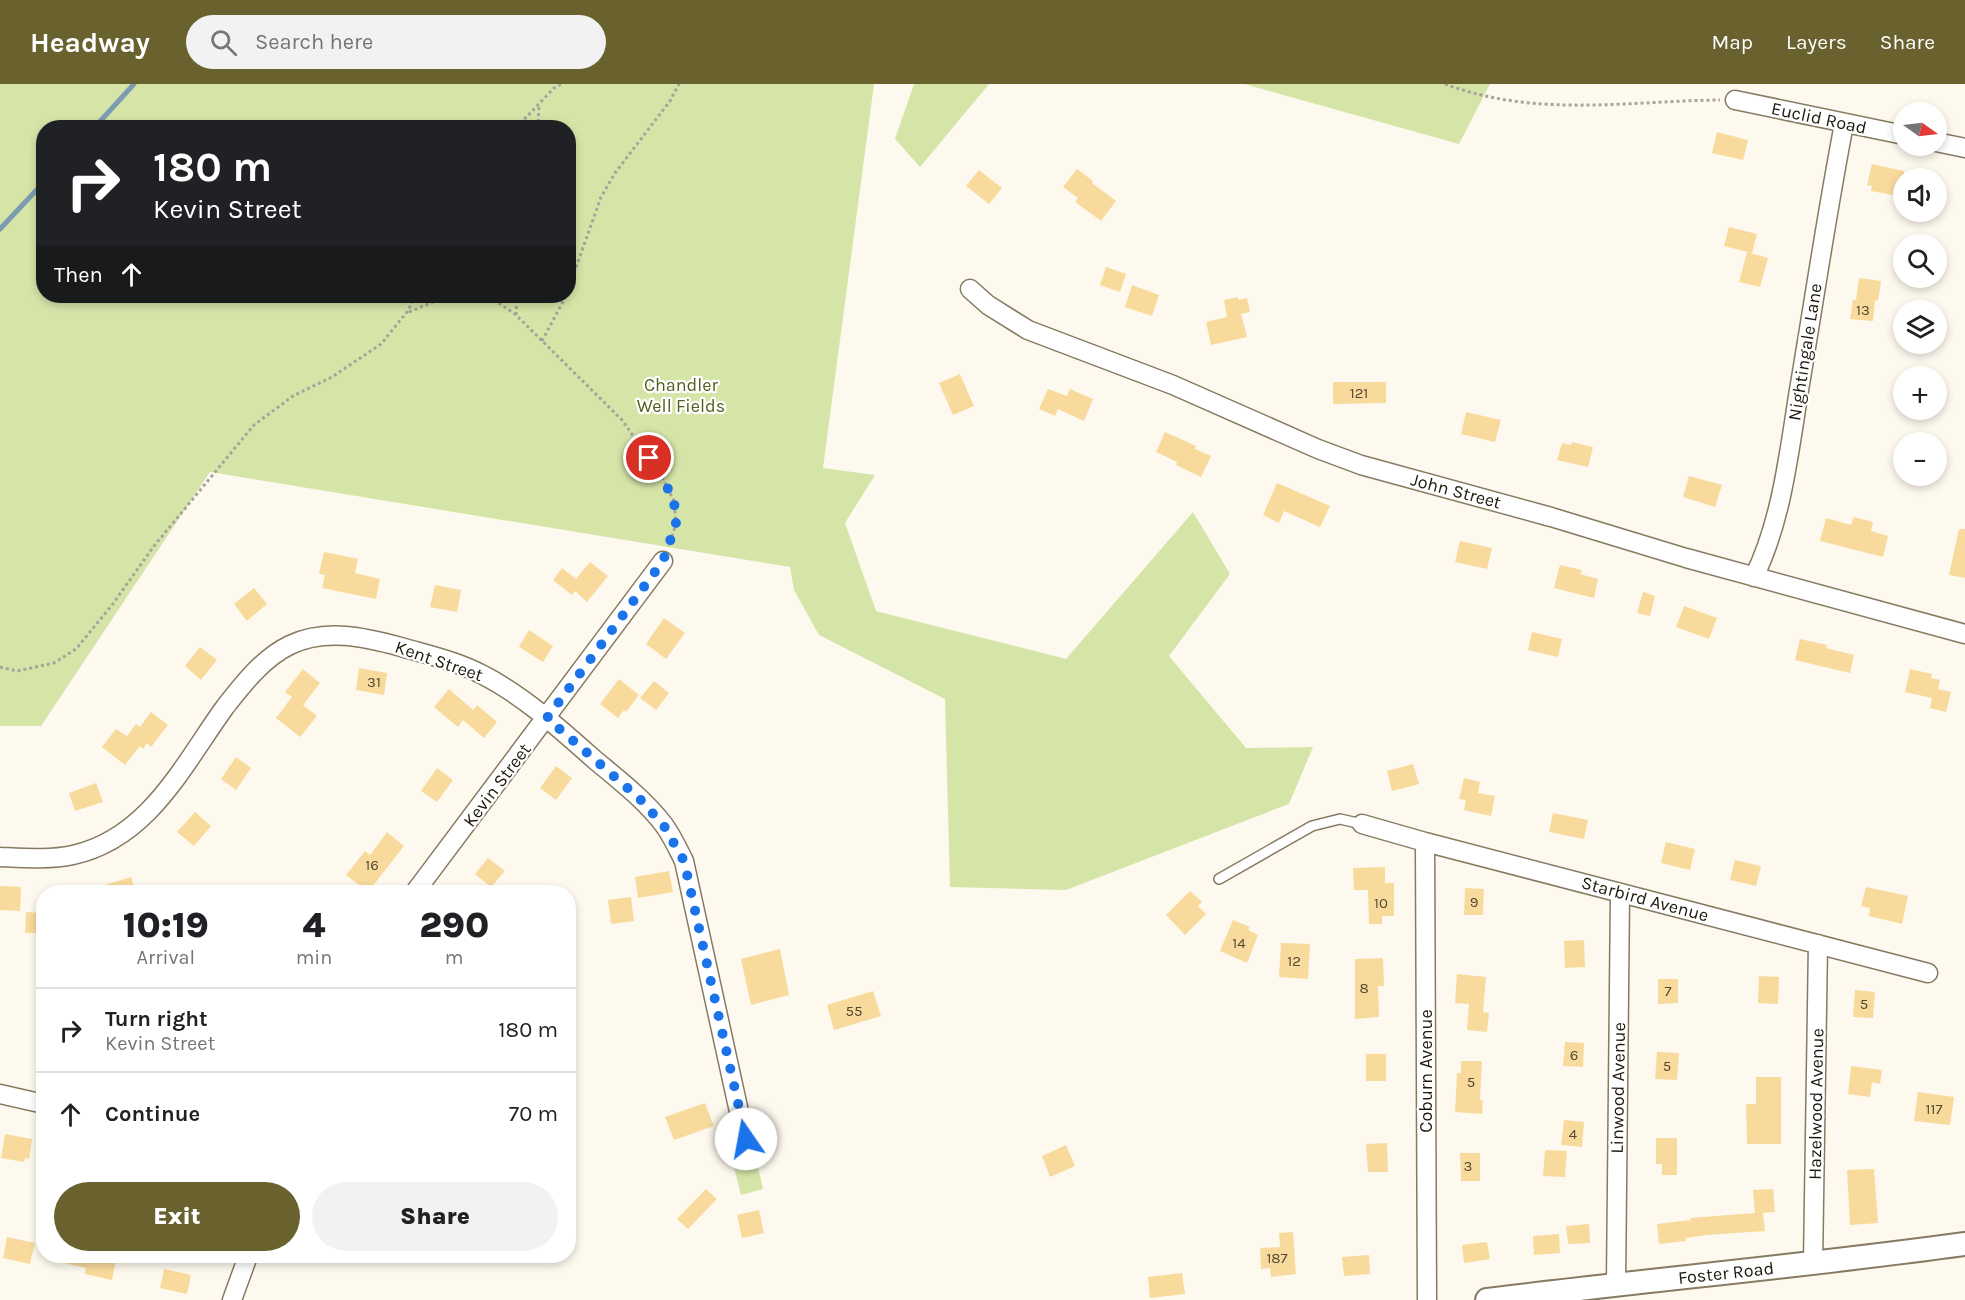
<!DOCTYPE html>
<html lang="en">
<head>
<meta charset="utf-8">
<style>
	:root { --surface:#fff; --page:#f2f2f2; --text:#202124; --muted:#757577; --line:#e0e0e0; --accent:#69612e }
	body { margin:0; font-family:Karla,sans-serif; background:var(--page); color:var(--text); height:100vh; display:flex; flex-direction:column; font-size:22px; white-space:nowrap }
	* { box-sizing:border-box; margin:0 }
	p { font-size:20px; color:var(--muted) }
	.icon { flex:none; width:33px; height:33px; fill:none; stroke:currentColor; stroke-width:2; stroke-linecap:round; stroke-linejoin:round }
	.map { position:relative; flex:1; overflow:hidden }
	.drawer { position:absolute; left:36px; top:801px; width:540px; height:378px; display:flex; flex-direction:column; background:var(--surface); border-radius:24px; box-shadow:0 3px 9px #0003 }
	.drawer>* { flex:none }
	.banner { position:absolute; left:36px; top:36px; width:540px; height:183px; border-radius:24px; box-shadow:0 3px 9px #0003; background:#202124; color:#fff; overflow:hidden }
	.needle { width:39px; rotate:104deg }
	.tools { position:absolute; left:1893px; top:18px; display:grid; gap:12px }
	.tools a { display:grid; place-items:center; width:54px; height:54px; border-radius:50%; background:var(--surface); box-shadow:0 3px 9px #0003; font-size:30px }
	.pin { position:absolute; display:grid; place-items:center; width:51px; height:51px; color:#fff; margin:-26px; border:3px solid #fff; border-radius:50%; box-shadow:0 2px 6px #0007 }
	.me { position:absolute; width:66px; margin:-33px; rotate:348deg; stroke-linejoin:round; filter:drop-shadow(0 0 4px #0008) }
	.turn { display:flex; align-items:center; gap:21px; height:126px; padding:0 18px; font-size:27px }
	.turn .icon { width:78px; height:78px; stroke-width:2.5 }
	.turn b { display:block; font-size:42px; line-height:51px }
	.then { display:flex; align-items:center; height:57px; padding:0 18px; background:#0003; gap:12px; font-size:22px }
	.eta { display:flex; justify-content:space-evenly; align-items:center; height:102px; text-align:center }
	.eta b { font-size:36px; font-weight:800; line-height:42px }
	.action { display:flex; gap:12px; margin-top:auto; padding:12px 18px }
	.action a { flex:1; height:69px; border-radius:36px; background:var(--accent); color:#fff; font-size:24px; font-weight:800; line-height:69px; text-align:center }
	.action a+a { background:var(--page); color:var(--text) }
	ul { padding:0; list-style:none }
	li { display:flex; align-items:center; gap:18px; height:84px; padding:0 18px; border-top:2px solid var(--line) }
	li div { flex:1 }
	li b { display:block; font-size:22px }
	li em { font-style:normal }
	header { display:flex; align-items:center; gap:36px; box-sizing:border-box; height:84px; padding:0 30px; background:var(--accent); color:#fff }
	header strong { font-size:28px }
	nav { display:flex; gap:33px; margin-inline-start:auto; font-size:21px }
	.search { width:420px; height:54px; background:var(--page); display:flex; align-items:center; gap:15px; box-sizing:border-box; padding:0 21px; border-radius:33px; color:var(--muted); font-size:22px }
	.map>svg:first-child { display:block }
	.green { fill:#d5e5a8; fill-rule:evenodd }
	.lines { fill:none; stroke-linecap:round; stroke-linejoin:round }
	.stream { stroke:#7e9cb1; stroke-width:5 }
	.building { fill:#f8da9d }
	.service-casing { stroke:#867a61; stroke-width:12 }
	.minor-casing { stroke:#867a61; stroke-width:21 }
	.tertiary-casing { stroke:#867a61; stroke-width:26 }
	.path { stroke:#a9a499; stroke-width:3; stroke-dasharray:3 3; stroke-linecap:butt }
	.service { stroke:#fff; stroke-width:9 }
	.minor { stroke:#fff; stroke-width:18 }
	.tertiary { stroke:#fff; stroke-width:22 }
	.route { stroke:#1a73e8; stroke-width:10; stroke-dasharray:0 18 }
	.labels { text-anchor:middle; stroke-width:4.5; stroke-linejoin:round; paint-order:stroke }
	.number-label { font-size:15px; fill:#544932 }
	.street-label { font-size:18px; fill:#1e190f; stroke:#fff }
	.park-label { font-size:18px; fill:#525e1c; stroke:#fff }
</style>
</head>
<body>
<header>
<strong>Headway</strong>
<div class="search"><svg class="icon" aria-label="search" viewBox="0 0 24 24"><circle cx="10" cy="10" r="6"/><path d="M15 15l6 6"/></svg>Search here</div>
<nav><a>Map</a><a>Layers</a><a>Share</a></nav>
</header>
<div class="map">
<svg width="1965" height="1216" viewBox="0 0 1965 1216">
	<rect width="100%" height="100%" fill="#fef9ee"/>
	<path class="green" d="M0,0H874L823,384L875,391L845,439L876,527L1066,575L1193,428L1230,490L1169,572L1246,664L1313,663L1289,720L1066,806L950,803L945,615L819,551L794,506L790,483L210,388L41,642H0ZM44,44H568V212H44Z
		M914,0H989L920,83L895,55Z
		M1244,0H1490L1459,60Z
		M756,1074L763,1105L741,1111L733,1079Z"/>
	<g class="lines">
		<path class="stream" d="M94,44L134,0
			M0,145L44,98"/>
	</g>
	<path class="building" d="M1717,48L1748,56L1743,76L1712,69Z
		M1872,80L1904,87V113L1871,107L1872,102L1867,101Z
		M1077,85L1093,97L1092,99L1116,117L1101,137L1075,118L1078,114L1063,103Z
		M979,86L1002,104L989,120L966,102Z
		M1729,143L1757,150L1752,169L1724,162Z
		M1747,168L1768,174L1760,203L1739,198Z
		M1106,183L1126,190L1120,208L1100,201Z
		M1859,194L1881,197L1878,217L1875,216L1873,237L1850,235L1853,216H1856Z
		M1132,201L1159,211L1152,232L1125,223Z
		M1238,213V216L1247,214L1250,228L1241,230L1247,253L1211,261L1206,238L1227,233L1224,216Z
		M960,290L974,322L953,331L939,299Z
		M1333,298H1386V319L1333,320Z
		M1048,305L1067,312L1070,305L1093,315L1084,337L1058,325L1055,332L1039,325Z
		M1466,328L1501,336L1495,358L1461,350Z
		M1165,348L1196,362L1195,365L1211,372L1201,393L1176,381L1177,378L1156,368Z
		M1572,358L1593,363L1588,383L1557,376L1562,359L1571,361Z
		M1689,392L1722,401L1715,423L1683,413Z
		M1277,399L1330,422L1320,443L1284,427L1279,439L1263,431Z
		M1854,433L1873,438L1871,447L1888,452L1883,473L1820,457L1826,434L1851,441Z
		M1959,445H1965V494L1949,491Z
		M1460,457L1492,464L1487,485L1455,478Z
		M324,468L358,475L355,489L380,495L376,515L322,504L325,491L319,490Z
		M590,478L608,492L587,518L575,507L572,511L553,496L562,484L576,495Z
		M1560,481L1582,486L1580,490L1598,495L1594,514L1554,504Z
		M435,501L461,506L457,528L430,523Z
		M254,504L267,520L247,537L234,520Z
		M1643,508L1655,512L1650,532L1637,529Z
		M1684,522L1717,534L1709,555L1676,543Z
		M664,534L685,549L666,575L646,560Z
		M529,546L553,562L543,578L519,563Z
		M1532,548L1562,555L1558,573L1528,566Z
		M1800,555L1827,561L1826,564L1854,571L1850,589L1795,576Z
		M200,563L217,576L201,596L185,582Z
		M359,584L387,589L384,611L356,606Z
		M303,585L320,599L303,621L317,632L300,653L276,634L292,613L285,608Z
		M1910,585L1932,590L1931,594L1940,596L1938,605L1951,608L1946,628L1930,624L1932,614L1905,608Z
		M619,595L639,611L626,628L624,626L618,634L600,620Z
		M654,597L669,609L656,626L640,614Z
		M449,605L473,626L477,621L497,638L484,654L463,636L458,643L434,623Z
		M151,628L168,641L151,663L147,659L143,665L140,662L125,681L102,663L116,645L127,652L136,640L140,643Z
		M236,673L251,684L236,706L221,695Z
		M1413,680L1419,700L1392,707L1387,687Z
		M556,682L572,694L556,716L540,704Z
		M437,684L453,696L437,718L421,707Z
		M1464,694L1480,698L1478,709L1495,712L1491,732L1464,726L1466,716L1459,715Z
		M96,699L103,718L75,727L69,709Z
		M195,728L211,742L194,762L177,748Z
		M1553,729L1588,736L1584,755L1549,748Z
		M387,748L404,762L368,808L346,791L365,767L370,771Z
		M1666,758L1695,765L1690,786L1661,779Z
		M488,774L505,787L491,803L475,790Z
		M1735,776L1761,782L1756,802L1730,796Z
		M1385,783V799H1394V832H1382V840H1369L1368,806H1354L1353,784Z
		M669,787L673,808L638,814L635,793Z
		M131,793L136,808H92V805Z
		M0,802L21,803L20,827L0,826Z
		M1866,803L1908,812L1902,840L1869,832L1870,824L1861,822Z
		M1465,804L1484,805L1483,831H1464Z
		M1190,807L1202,818L1198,822L1206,830L1185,851L1166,831Z
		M631,813L634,837L611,840L608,816Z
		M26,828L44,829L43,849H25Z
		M1233,836L1250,843L1248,846L1258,851L1247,879L1220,867Z
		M1584,856L1585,883L1565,884L1564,857Z
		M1281,859L1310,860L1308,895L1279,893Z
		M780,865L789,911L751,921L741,875Z
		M1383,874L1384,902H1378L1379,933L1355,935V875Z
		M1457,890L1486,893L1483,928L1489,929L1487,948L1467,946L1469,920L1455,919Z
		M1759,892L1779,893L1778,920L1758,919Z
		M1658,895H1678V919L1658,920Z
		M1855,906L1875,908L1873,934L1853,933Z
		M873,907L881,932L834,946L827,921Z
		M1565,958L1584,959L1583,983L1563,982Z
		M1657,968L1679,969L1677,996L1655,995Z
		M1366,970H1386V997H1366Z
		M1461,977H1482L1480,1016H1483L1482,1030L1455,1028L1457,989H1461Z
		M1851,982L1882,986L1880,1000L1872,998L1870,1013L1848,1010Z
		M1756,993H1781V1060H1747L1746,1020H1756Z
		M1918,1008L1954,1013L1950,1041L1914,1037Z
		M705,1019L714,1042L674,1056L665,1033Z
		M1564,1036L1584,1038L1582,1063L1561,1061Z
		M5,1050L32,1055L29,1075L25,1074L24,1078L1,1074Z
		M1656,1054H1677V1091H1662V1080H1656Z
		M1387,1059L1388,1088H1368L1366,1060Z
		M1066,1061L1075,1082L1050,1093L1042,1072Z
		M1545,1066L1567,1067L1565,1093L1543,1092Z
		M1460,1069H1480V1097H1461Z
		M1874,1085L1878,1139L1850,1141L1847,1086Z
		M706,1105L717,1115L688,1145L677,1135Z
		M1773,1105L1775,1128L1763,1129L1765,1147L1706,1151L1686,1154V1157L1659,1160L1657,1140L1691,1136L1690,1134L1755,1129L1753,1106Z
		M759,1126L764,1149L742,1154L737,1131Z
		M1589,1140L1590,1159L1568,1160L1566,1142Z
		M1293,1148L1296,1190L1271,1193L1270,1184L1261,1185L1260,1164L1280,1163L1279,1149Z
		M1559,1150L1560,1169L1534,1171L1533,1152Z
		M7,1153L35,1159L30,1180L3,1174Z
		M1487,1158L1490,1175L1464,1179L1462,1161Z
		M1369,1171L1370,1190L1344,1192L1342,1173Z
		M60,1172H95L116,1176L112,1196L85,1190L86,1184L60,1178Z
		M164,1185L191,1191L187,1210L160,1204Z
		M1182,1189L1185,1210L1150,1214L1148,1193Z"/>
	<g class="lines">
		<defs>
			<path id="service" d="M1219,795L1312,742L1340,735L1362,740"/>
			<path id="minor" d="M1735,16L1904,51
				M1936,58L1965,64
				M970,205L988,221L1028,246L1173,301L1318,365L1361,381L1551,433L1686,474L1965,550
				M1754,493C1782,436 1789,368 1799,306C1814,217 1827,128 1844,40
				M1362,740L1425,758L1928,889
				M1425,758L1427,1216
				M0,773C23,774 50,776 73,771C149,754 183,681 225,623C243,600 263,574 290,561C325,544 365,553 401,563C428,571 457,577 483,591C524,612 560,645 595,676C619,696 645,716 664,741C672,752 678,765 684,777L745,1055
				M415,808L663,477
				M0,1010L44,1020
				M1813,1180L1818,860
				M1616,1200L1620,809
				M232,1216L248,1172"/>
			<path id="tertiary" d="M1487,1216C1646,1196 1806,1182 1965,1160"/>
		</defs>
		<use href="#service" class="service-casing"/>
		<use href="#minor" class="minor-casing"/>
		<use href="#tertiary" class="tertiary-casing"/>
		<path class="path" d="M1445,0C1536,34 1626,17 1720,16
			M516,44L554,4L561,0
			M538,44L539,21
			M568,206L601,113L615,89L670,17L679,0
			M489,212L516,231L622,336L662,393L674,417L676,440L669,462
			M409,228L447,212
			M516,231L517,212
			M542,257L566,212
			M0,583L17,587L54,579L76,565L112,521L154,462L254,341L293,312L332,293L381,260L407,228L416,212"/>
		<use href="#service" class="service"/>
		<use href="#minor" class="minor"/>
		<use href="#tertiary" class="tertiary"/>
	</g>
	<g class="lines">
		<path class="route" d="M649,374L662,393L674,417L676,440L663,477L547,634L639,714L664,742L684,777L746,1055"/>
	</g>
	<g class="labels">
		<g class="number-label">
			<text x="1863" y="231">13</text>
			<text x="1359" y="314">121</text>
			<text x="374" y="603">31</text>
			<text x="372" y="786">16</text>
			<text x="1474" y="823">9</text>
			<text x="1381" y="824">10</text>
			<text x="1239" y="864">14</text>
			<text x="1294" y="882">12</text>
			<text x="1364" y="909">8</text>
			<text x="1668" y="912">7</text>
			<text x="1864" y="925">5</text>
			<text x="854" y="932">55</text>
			<text x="1574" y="976">6</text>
			<text x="1667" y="987">5</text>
			<text x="1471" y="1003">5</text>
			<text x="1934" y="1030">117</text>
			<text x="1573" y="1055">4</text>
			<text x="1468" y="1087">3</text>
			<text x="1277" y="1179">187</text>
		</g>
		<g class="street-label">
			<text transform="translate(1819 34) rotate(12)" y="6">Euclid Road</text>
			<text transform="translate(1805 268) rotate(-81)" y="6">Nightingale Lane</text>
			<text transform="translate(1456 407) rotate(15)" y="6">John Street</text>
			<text transform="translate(439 577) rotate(19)" y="6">Kent Street</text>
			<text transform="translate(497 701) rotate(-53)" y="6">Kevin Street</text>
			<text transform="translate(1645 815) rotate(15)" y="6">Starbird Avenue</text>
			<text transform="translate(1426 987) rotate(-90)" y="6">Coburn Avenue</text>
			<text transform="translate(1618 1004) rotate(-89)" y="6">Linwood Avenue</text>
			<text transform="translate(1816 1020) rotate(-89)" y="6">Hazelwood Avenue</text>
			<text transform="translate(1726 1189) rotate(-6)" y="6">Foster Road</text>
		</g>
		<g class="park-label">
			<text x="681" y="307">Chandler<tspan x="681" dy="21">Well Fields</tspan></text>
		</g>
	</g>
</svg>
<div class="tools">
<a><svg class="needle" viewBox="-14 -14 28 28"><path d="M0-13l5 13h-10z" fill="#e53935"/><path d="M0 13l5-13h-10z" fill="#757577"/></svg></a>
<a><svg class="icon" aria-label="sound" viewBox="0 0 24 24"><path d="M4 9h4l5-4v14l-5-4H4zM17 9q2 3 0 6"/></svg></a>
<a><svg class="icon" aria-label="search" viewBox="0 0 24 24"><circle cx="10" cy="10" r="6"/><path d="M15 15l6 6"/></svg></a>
<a><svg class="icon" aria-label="layers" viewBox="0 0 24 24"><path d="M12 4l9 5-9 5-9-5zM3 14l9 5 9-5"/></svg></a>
<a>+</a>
<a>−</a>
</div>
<div class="pin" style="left:649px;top:374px;background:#d93025"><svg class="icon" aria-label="arrive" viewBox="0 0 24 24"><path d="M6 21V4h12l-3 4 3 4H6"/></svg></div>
<svg class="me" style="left:746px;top:1055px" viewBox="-20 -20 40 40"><circle r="19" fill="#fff"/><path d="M0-13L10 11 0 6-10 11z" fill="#1a73e8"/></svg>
<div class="banner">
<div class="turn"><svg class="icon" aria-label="right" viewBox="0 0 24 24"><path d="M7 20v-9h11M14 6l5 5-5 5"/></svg><div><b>180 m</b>Kevin Street</div></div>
<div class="then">Then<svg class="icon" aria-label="ahead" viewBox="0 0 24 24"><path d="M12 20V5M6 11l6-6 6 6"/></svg></div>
</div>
<section class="drawer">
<div class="eta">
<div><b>10:19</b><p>Arrival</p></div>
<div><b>4</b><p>min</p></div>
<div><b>290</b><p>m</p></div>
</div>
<ul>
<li><svg class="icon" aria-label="right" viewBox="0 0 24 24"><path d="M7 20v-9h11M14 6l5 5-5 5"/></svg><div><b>Turn right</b><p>Kevin Street</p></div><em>180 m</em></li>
<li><svg class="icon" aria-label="ahead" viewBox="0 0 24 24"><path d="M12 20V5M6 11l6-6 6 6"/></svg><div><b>Continue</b></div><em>70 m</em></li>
</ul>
<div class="action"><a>Exit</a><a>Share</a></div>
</section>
</div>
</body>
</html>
